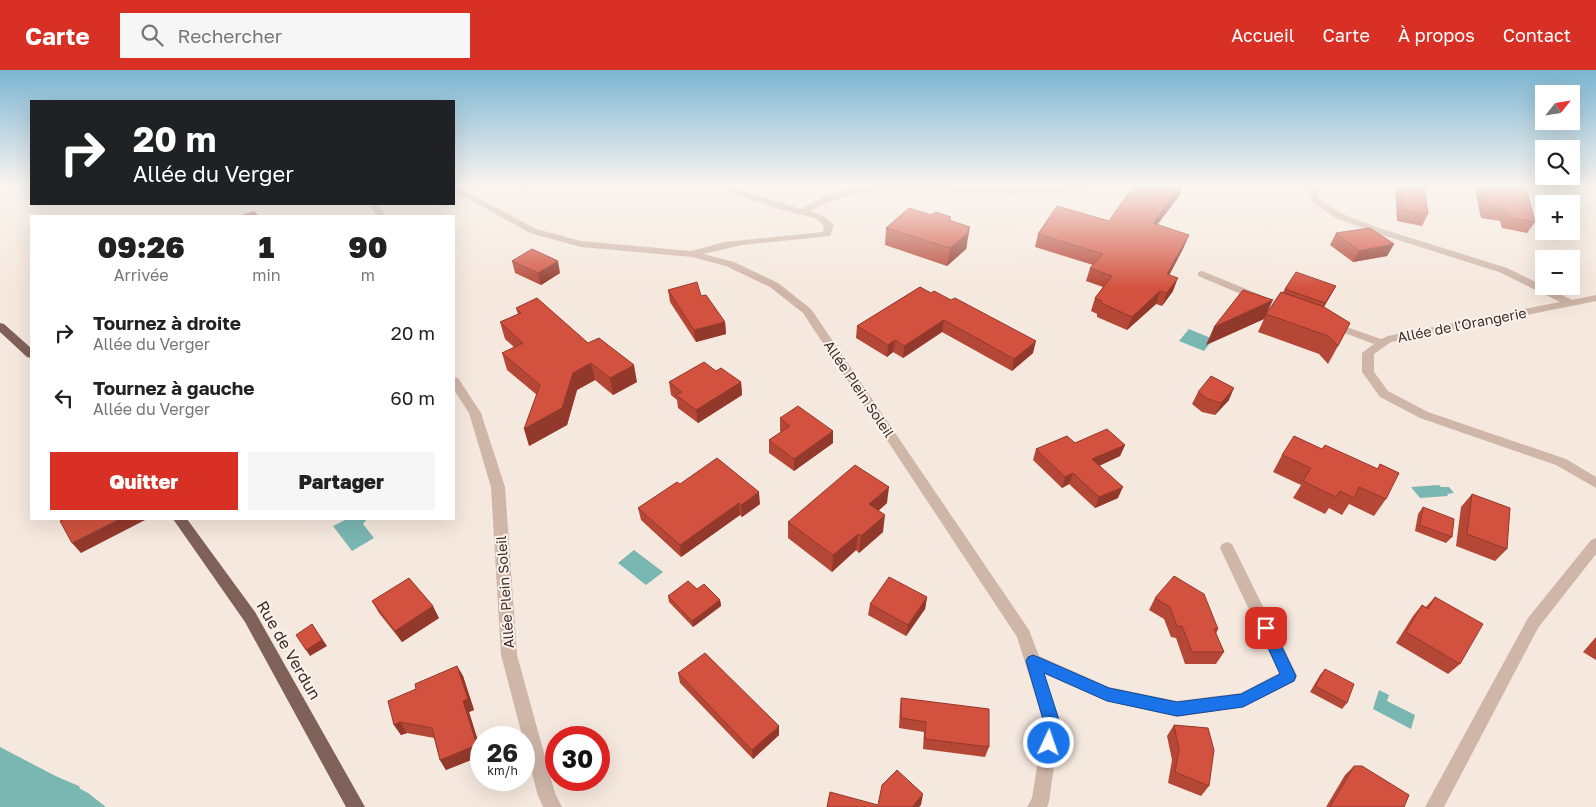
<!DOCTYPE html>
<html lang="fr">
<head>
<meta charset="utf-8">
<style>
	:root { --surface:#fff; --page:#f6f6f6; --text:#222; --muted:#767676; --accent:#d93025 }
	body { margin:0; font-family:"Golos Text",sans-serif; background:var(--page); color:var(--text); height:100vh; display:flex; flex-direction:column; font-size:19px; white-space:nowrap }
	* { box-sizing:border-box; margin:0 }
	p { font-size:16px; color:var(--muted) }
	.icon { flex:none; width:28px; height:28px; fill:none; stroke:currentColor; stroke-width:2; stroke-linecap:round; stroke-linejoin:round }
	.map { position:relative; flex:1; overflow:hidden }
	.panel { position:absolute; left:30px; top:145px; width:425px; height:305px; display:flex; flex-direction:column; background:var(--surface); border-radius:0px; box-shadow:0 5px 20px #0002 }
	.panel>* { flex:none }
	.top-card { position:absolute; left:30px; top:30px; width:425px; height:105px; border-radius:0px; box-shadow:0 5px 20px #0002; background:#202124; color:#fff; overflow:hidden }
	.needle { width:32px; rotate:60deg }
	.tools { position:absolute; left:1535px; top:15px; display:grid; gap:10px }
	.tools a { display:grid; place-items:center; width:45px; height:45px; border-radius:0px; background:var(--surface); box-shadow:0 5px 20px #0002; font-size:25px }
	.speed { position:absolute; left:470px; top:656px; display:flex; gap:10px; font-size:25px; font-weight:700; text-align:center }
	.speed>* { display:grid; place-content:center; width:65px; height:65px; border-radius:50%; background:var(--surface); box-shadow:0 5px 20px #0002; line-height:1 }
	.speed small { font-size:12px; font-weight:400 }
	.speed .limit { border:8px solid #d22; background:#fff; color:#111 }
	.pin { position:absolute; display:grid; place-items:center; width:42px; height:42px; color:#fff; margin:-21px; border-radius:10px; box-shadow:0 2px 8px #0006 }
	.me { position:absolute; width:55px; margin:-28px; rotate:3deg; stroke-linejoin:round; filter:drop-shadow(0 0 4px #0008) }
	.turn { display:flex; align-items:center; gap:18px; height:105px; padding:0 20px; font-size:22px }
	.turn .icon { width:65px; height:65px; stroke-width:2.5 }
	.turn b { display:block; font-size:35px; line-height:42px }
	.eta { display:flex; justify-content:space-evenly; align-items:center; height:85px; text-align:center }
	.eta b { font-size:30px; font-weight:800; line-height:35px }
	.action { display:flex; gap:10px; margin-top:auto; padding:10px 20px }
	.action a { flex:1; height:58px; border-radius:0px; background:var(--accent); color:#fff; font-size:20px; font-weight:800; line-height:58px; text-align:center }
	.action a+a { background:var(--page); color:var(--text) }
	ul { padding:0; list-style:none }
	li { display:flex; align-items:center; gap:15px; height:65px; padding:0 20px }
	li div { flex:1 }
	li b { display:block; font-size:19px }
	li em { font-style:normal }
	header { display:flex; align-items:center; gap:30px; box-sizing:border-box; height:70px; padding:0 25px; background:var(--accent); color:#fff }
	header strong { font-size:24px }
	nav { display:flex; gap:28px; margin-inline-start:auto; font-size:18px }
	.search { width:350px; height:45px; background:var(--page); display:flex; align-items:center; gap:12px; box-sizing:border-box; padding:0 18px; border-radius:0px; color:var(--muted); font-size:19px }
	.map>svg:first-child { display:block }
	.water { fill:#7ab6b2 }
	.lines { fill:none; stroke-linecap:round; stroke-linejoin:round }
	.river { fill:#7ab6b2; fill-rule:evenodd }
	.minor { fill:#cfb6a8; fill-rule:evenodd }
	.major { fill:#7f6159; fill-rule:evenodd }
	.wall { fill:#b54736 }
	.shaded-wall { fill:#93392c }
	.building { fill:#d2523f; stroke:#93392c }
	.route { fill:#1a73e8; stroke:#114b97 }
	.labels { text-anchor:middle; stroke-width:4; stroke-linejoin:round; paint-order:stroke }
	.street-label { font-size:14px; fill:#3c2d29; stroke:#fcf3ec }
	.near-street-label { font-size:16px; fill:#3c2d29; stroke:#fcf3ec }
</style>
</head>
<body>
<header>
<strong>Carte</strong>
<div class="search"><svg class="icon" aria-label="search" viewBox="0 0 24 24"><circle cx="10" cy="10" r="6"/><path d="M15 15l6 6"/></svg>Rechercher</div>
<nav><a>Accueil</a><a>Carte</a><a>À propos</a><a>Contact</a></nav>
</header>
<div class="map">
<svg width="1596" height="737" viewBox="0 0 1596 737">
	<rect width="100%" height="100%" fill="#f5e8de"/>
	<path class="water" d="M1189,259L1213,269L1204,281L1179,271Z
		M1439,415L1441,417H1449L1454,423L1447,424L1448,426L1420,428L1411,417Z
		M347,449H367L363,454L374,468L352,481L333,456Z
		M634,480L663,502L646,515L618,493Z
		M1379,620L1389,625L1387,631L1415,645L1411,659L1373,639Z
		M0,677L88,723L106,737H53L41,725L0,707Z"/>
	<g class="lines">
		<path class="river" d="M0,683L79,716L88,737H0Z"/>
		<path class="minor" d="M454,115L536,159L581,171L691,181L725,172L823,162L824,156L815,148L771,137L728,122L722,115H731L734,118L801,139C809,135 816,130 824,126C881,103 951,119 1011,118C1043,118 1074,115 1106,115L1102,118C1071,120 1040,124 1010,124C939,124 877,105 810,141C820,144 827,147 834,155L830,166L742,175L703,184L734,192L778,213L811,239L1029,560L1039,586L1109,617L1177,631L1241,623L1279,603L1220,478L1222,474L1227,472L1232,474L1295,601L1297,606L1295,611L1243,637L1177,647L1107,631L1044,603L1060,653L1049,732L1047,737H1027L1032,728L1044,653L1017,567L803,243L770,217L726,196L692,187L581,177L530,163L454,121Z
			M1306,115H1314L1320,130L1342,144L1379,158L1507,198L1572,230L1596,225V231L1391,272L1374,284V302L1388,321L1428,342L1566,389L1596,407V418L1556,395L1420,348L1380,327L1362,302V283L1374,274L1328,257L1327,255L1332,252L1381,269L1388,266L1560,232L1499,202L1373,162L1336,148L1313,133Z
			M368,134H377L387,146H377Z
			M1202,201L1261,225L1262,227L1261,229H1253L1198,206V202Z
			M454,307L458,308L481,343L505,417L517,585L555,723L562,737H543L538,726L501,585L491,417L469,343L454,320Z
			M1596,468V484L1538,558L1444,737H1425L1528,548L1591,470Z"/>
		<path class="major" d="M0,253L4,254L31,278V288L27,287L0,262Z
			M173,449H187L255,542L365,737H346L245,552Z"/>
	</g>
	<path class="wall" d="M520,115H537L525,119Z
		M1147,115H1183L1179,126L1157,154L1184,177L1169,205L1173,221L1162,236L1156,234L1127,260L1097,247V244L1091,241L1095,228L1103,217L1086,211L1090,198L1093,195L1035,177L1038,164L1109,151L1144,120Z
		M1395,115H1424L1428,144L1422,156L1397,151Z
		M1474,115H1525L1535,152L1527,163L1502,158L1500,151L1481,148Z
		M931,145L951,147L950,151L967,174L966,179L947,196L885,175L886,158Z
		M1336,163L1394,174L1387,186L1353,192L1330,175Z
		M512,191L560,203L541,215L515,203Z
		M1336,216L1324,237L1338,276L1328,294L1319,284L1258,262L1264,249L1206,275L1269,240L1283,222L1285,219Z
		M920,217L1033,283L1012,301L942,262L903,288L893,282L887,287L856,268L857,256Z
		M668,220L701,226L725,252L726,264L696,272L670,232Z
		M516,238L588,273L637,312L613,325L595,310L577,320L567,355L529,376L537,325L507,300L502,283L514,277L505,269L500,252L518,244Z
		M716,301L741,312L742,325L698,353L678,338L677,330L671,325L669,312Z
		M1198,322L1229,330L1215,345L1202,342L1192,334Z
		M780,348L833,361V373L794,401L769,383V370L781,362L780,361Z
		M1075,373L1125,375L1120,386L1099,396L1118,428L1095,438L1069,414L1062,418L1033,390L1036,379Z
		M1322,379L1377,399L1380,394L1386,429L1374,446L1349,434L1342,445L1329,438L1325,444L1293,428L1301,415L1273,402L1282,385Z
		M680,414L760,434L742,447L740,445L681,487L641,450L638,438Z
		M1472,424L1507,479L1495,491L1456,476L1461,437Z
		M887,433L878,441L883,462L859,483L856,480L832,502L788,468V452Z
		M1423,437L1452,467L1446,473L1415,461L1418,444Z
		M668,526L720,530L721,536L693,557L669,532Z
		M927,527L925,539L906,566L868,545L870,534Z
		M1435,527L1460,594L1448,604L1396,573L1413,546L1422,535L1426,537Z
		M1155,528L1218,559L1216,564L1224,582L1216,594H1185L1176,568L1171,567L1164,549L1149,540Z
		M372,531L439,548L402,572L379,543Z
		M1596,567V590L1583,582Z
		M457,596L463,606L474,640L469,642L481,681V686L446,700L440,690L434,668L407,663L401,665L394,655L416,619Z
		M1325,599L1347,633L1342,639L1310,622L1320,605Z
		M678,603L779,665L753,689L680,613Z
		M901,628L989,677L985,687L923,679L924,662L899,658L900,638Z
		M1174,655L1209,716L1201,726L1168,713L1172,690L1167,666Z
		M1354,696L1404,737H1326L1345,705Z"/>
	<path class="shaded-wall" d="M524,115H537L525,119Z
		M1182,115H1183L1179,126L1149,166L1153,153Z
		M970,157L966,179L947,196L950,178Z
		M1189,165L1184,177L1163,217L1167,204Z
		M1394,174L1387,186L1353,192L1359,181Z
		M558,191L560,203L541,215L538,203Z
		M1178,208L1173,221L1162,236L1167,223Z
		M1336,216L1329,228L1319,245L1325,233Z
		M1160,221L1156,234L1127,260L1132,247Z
		M1273,230L1264,249L1206,275L1214,257Z
		M944,250L942,262L903,288L904,276Z
		M725,252L726,264L696,272L694,260Z
		M895,270L893,282L887,287L888,275Z
		M1036,271L1033,283L1012,301L1014,289Z
		M591,293L595,310L577,320L567,355L529,376L524,359L573,303Z
		M634,295L637,312L613,325L610,308Z
		M741,312L742,325L698,353L696,340Z
		M1234,318L1229,330L1215,345L1221,333Z
		M833,361V373L794,401V389Z
		M1125,375L1120,386L1088,401L1092,389Z
		M1073,403L1069,414L1062,418L1065,407Z
		M889,417L887,433L867,451L869,434Z
		M1123,417L1118,428L1095,438L1099,427Z
		M759,422L760,434L742,447L741,435Z
		M739,433L740,445L681,487L680,475Z
		M885,445L883,462L859,483L861,466Z
		M120,449H147L81,483L72,473Z
		M858,464L856,480L832,502L833,485Z
		M927,527L925,539L906,566L908,555Z
		M720,530L721,536L693,557L692,551Z
		M433,536L439,548L402,572L395,561Z
		M312,554L327,576L310,586L306,580Z
		M457,596L463,606L474,640L469,642L481,681V686L446,700L440,690L463,631Z
		M400,652L407,663L401,665L394,655Z
		M779,656V665L753,689L752,680Z
		M923,724L921,735L919,737H912Z"/>
	<path class="building" d="M1147,115H1182L1153,153L1189,165L1167,204L1178,208L1167,223L1160,221L1132,247L1101,233L1102,231L1095,228L1112,206L1090,198L1103,184L1038,164L1057,136L1109,151L1133,117L1144,120Z
		M1402,115H1424L1428,144L1403,140Z
		M1483,115H1525L1535,152L1509,147L1507,140L1489,136Z
		M909,138L931,145L936,142L951,147L949,150L970,157L967,161L969,162L950,178L886,158Z
		M254,142L259,146H240Z
		M1370,158L1394,174L1359,181L1336,163Z
		M532,179L558,191L538,203L512,191Z
		M1296,202L1336,216L1325,233L1285,219Z
		M697,212L701,226L706,225L725,252L694,260L668,220Z
		M920,217L931,223L934,221L951,230L955,228L1036,271L1014,289L944,250L904,276L895,270L888,275L857,256Z
		M1243,220L1273,230L1214,257Z
		M1281,222L1324,237L1350,253L1338,276L1328,266L1266,244Z
		M537,228L588,273L599,268L634,295L610,308L591,293L573,303L562,338L524,359L540,315L502,283L523,273L500,252L521,243L516,238Z
		M704,292L716,301L721,298L741,312L696,340L676,325L682,322L669,312Z
		M1211,306L1234,318L1221,333L1208,329L1198,322Z
		M798,336L833,361L794,389L769,370L790,356L780,348Z
		M1107,359L1125,375L1092,389L1123,417L1099,427L1073,403L1065,407L1036,379L1067,366L1075,373Z
		M1294,366L1322,379L1325,375L1378,399L1380,394L1399,403L1386,429L1359,417L1354,428L1340,421L1336,427L1303,411L1311,398L1282,385Z
		M717,388L759,422L741,435L739,433L680,475L638,438L677,412L680,414Z
		M855,395L889,417L869,434L885,445L861,466L858,464L833,485L788,452Z
		M1472,424L1510,438L1507,479L1467,464Z
		M1423,437L1454,449L1452,467L1420,455Z
		M65,449H120L72,473L60,451Z
		M1174,506L1204,524L1218,559H1214L1224,582H1192L1182,556H1177L1170,537L1155,528Z
		M889,507L927,527L908,555L870,534Z
		M409,508L433,536L395,561L372,531Z
		M688,511L697,519L704,514L720,530L692,551L668,526Z
		M1435,527L1483,554L1460,594L1406,562L1422,535L1428,539Z
		M312,554L322,570L306,580L296,565Z
		M705,583L779,656L752,680L678,603Z
		M457,596L468,629L463,631L477,675L440,690L432,658L400,652L394,655L388,631L416,619L415,614Z
		M1325,599L1354,614L1347,633L1315,616Z
		M901,628L989,639V677L925,669L926,652L901,648Z
		M1174,655L1208,658L1214,680L1209,716L1175,702L1179,679Z
		M1354,696H1362L1409,725L1404,737H1330Z
		M897,700L923,724L912,737H827L830,722L878,735L882,715Z"/>
	<linearGradient id="sky" x2="0" y2="1"><stop stop-color="#7cb5d2"/><stop offset="0.53" stop-color="#faf5f0"/><stop offset="1" stop-color="#faf5f0" stop-opacity="0"/></linearGradient>
	<rect width="1596" height="218" fill="url(#sky)"/>
	<path class="route" d="M1266,552L1271,554L1296,606L1294,611L1243,637L1177,646L1107,631L1044,603L1060,653L1054,678L1049,680L1044,678L1041,673L1044,653L1026,591L1028,587L1033,585L1038,587L1109,618L1177,632L1241,624L1280,604L1259,558L1261,554Z"/>
	<g class="labels">
		<g class="street-label">
			<text transform="translate(1462 255) rotate(-11)" y="5">Allée de l'Orangerie</text>
			<text transform="translate(859 319) rotate(56)" y="5">Allée Plein Soleil</text>
			<text transform="translate(505 522) rotate(-94)" y="5">Allée Plein Soleil</text>
		</g>
		<g class="near-street-label">
			<text transform="translate(289 580) rotate(60)" y="6">Rue de Verdun</text>
		</g>
	</g>
</svg>
<div class="tools">
<a><svg class="needle" viewBox="-14 -14 28 28"><path d="M0-13l5 13h-10z" fill="#e53935"/><path d="M0 13l5-13h-10z" fill="#767676"/></svg></a>
<a><svg class="icon" aria-label="search" viewBox="0 0 24 24"><circle cx="10" cy="10" r="6"/><path d="M15 15l6 6"/></svg></a>
<a>+</a>
<a>−</a>
</div>
<div class="speed"><div>26<small>km/h</small></div><div class="limit">30</div></div>
<div class="pin" style="left:1266px;top:558px;background:#d93025"><svg class="icon" aria-label="arrive" viewBox="0 0 24 24"><path d="M6 21V4h12l-3 4 3 4H6"/></svg></div>
<svg class="me" style="left:1049px;top:673px" viewBox="-20 -20 40 40"><circle r="17" fill="#1a73e8" stroke="#fff" stroke-width="3"/><path d="M0-11L8 9 0 5-8 9z" fill="#fff"/></svg>
<div class="top-card">
<div class="turn"><svg class="icon" aria-label="right" viewBox="0 0 24 24"><path d="M7 20v-9h11M14 6l5 5-5 5"/></svg><div><b>20 m</b>Allée du Verger</div></div>
</div>
<section class="panel">
<div class="eta">
<div><b>09:26</b><p>Arrivée</p></div>
<div><b>1</b><p>min</p></div>
<div><b>90</b><p>m</p></div>
</div>
<ul>
<li><svg class="icon" aria-label="right" viewBox="0 0 24 24"><path d="M7 20v-9h11M14 6l5 5-5 5"/></svg><div><b>Tournez à droite</b><p>Allée du Verger</p></div><em>20 m</em></li>
<li><svg class="icon" aria-label="left" viewBox="0 0 24 24"><path d="M17 20v-9H6M10 6l-5 5 5 5"/></svg><div><b>Tournez à gauche</b><p>Allée du Verger</p></div><em>60 m</em></li>
</ul>
<div class="action"><a>Quitter</a><a>Partager</a></div>
</section>
</div>
</body>
</html>
